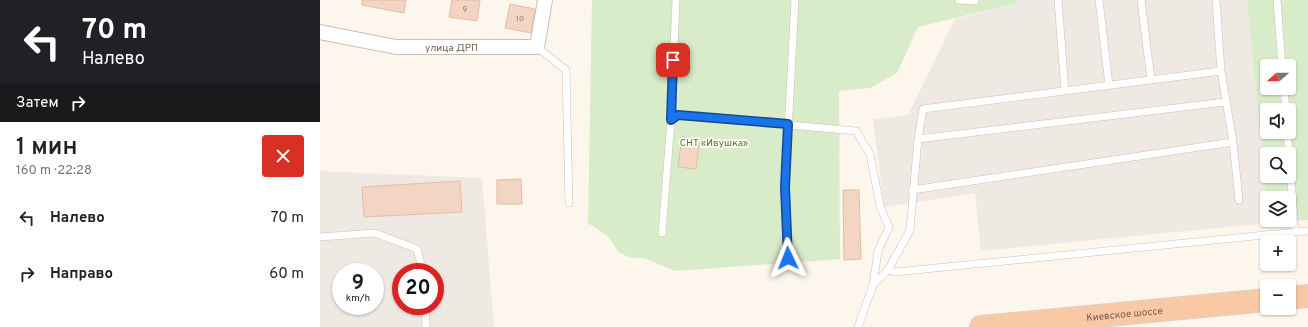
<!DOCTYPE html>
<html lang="ru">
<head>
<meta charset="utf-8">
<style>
	:root { --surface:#fff; --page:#f2f2f2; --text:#222; --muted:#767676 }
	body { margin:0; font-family:Overpass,sans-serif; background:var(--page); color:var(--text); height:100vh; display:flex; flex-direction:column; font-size:15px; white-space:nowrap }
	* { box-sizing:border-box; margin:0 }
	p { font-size:13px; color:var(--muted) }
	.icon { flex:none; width:22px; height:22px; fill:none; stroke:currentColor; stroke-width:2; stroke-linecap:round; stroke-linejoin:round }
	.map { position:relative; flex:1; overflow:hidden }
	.sheet { display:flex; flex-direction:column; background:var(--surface); width:320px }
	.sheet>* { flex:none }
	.banner { background:#202124; color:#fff; overflow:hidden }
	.needle { width:26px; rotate:250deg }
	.buttons { position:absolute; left:940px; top:59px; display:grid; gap:8px }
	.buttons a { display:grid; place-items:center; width:36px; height:36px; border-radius:4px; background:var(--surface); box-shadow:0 1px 3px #0004; font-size:20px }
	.speed { position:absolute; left:12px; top:263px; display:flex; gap:8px; font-size:20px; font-weight:700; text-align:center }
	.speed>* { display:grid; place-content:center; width:52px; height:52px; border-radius:50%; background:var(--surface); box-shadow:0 1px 3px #0004; line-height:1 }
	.speed small { font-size:10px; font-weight:400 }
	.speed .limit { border:6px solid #d22; background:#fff; color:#111 }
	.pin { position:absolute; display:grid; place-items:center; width:34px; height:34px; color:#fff; margin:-17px; border-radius:8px; box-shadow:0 2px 6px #0006 }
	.me { position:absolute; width:44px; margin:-22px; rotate:358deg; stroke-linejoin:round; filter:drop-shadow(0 0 3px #0008) }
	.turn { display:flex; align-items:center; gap:14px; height:84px; padding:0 16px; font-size:18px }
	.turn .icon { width:52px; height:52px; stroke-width:2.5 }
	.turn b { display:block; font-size:28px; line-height:34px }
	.then { display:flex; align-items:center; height:38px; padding:0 16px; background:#0003; gap:8px; font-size:15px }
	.round { display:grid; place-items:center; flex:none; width:42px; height:42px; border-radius:4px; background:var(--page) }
	.headline { display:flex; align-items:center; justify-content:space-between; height:68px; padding:0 16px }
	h1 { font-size:24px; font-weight:600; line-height:30px }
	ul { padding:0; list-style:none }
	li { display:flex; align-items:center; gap:12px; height:56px; padding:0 16px }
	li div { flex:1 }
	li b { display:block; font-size:15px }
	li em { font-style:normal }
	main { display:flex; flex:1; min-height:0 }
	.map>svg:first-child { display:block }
	.industrial { fill:#efe9e4; fill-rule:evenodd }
	.green { fill:#d8ecc9; fill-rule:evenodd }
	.building { fill:#f3d5c3; stroke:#e6bba3 }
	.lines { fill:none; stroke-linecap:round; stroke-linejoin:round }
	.service-casing { stroke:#d1beb0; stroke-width:8 }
	.minor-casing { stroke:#d1beb0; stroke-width:16 }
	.trunk-casing { stroke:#dad1cd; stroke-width:24 }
	.service { stroke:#fff; stroke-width:7 }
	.minor { stroke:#fff; stroke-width:14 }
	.trunk { stroke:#f9c8a4; stroke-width:22 }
	.route-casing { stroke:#114b97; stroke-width:10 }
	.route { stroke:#1a73e8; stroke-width:7 }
	.labels { text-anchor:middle; stroke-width:3.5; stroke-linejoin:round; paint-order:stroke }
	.number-label { font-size:8px; fill:#987a6a }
	.street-label { font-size:10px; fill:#7a5c4d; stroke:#fffaf3 }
	.park-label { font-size:10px; fill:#537a41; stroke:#fffaf3 }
</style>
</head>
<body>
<main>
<section class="sheet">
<div class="banner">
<div class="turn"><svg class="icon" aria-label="left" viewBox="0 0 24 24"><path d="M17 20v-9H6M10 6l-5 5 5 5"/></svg><div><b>70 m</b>Налево</div></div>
<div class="then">Затем<svg class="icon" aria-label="right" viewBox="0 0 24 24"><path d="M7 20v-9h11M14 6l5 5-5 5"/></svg></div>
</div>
<div class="headline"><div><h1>1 мин</h1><p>160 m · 22:28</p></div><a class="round" style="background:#d93025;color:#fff"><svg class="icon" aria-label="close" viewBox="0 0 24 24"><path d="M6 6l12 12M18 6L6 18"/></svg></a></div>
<ul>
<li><svg class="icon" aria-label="left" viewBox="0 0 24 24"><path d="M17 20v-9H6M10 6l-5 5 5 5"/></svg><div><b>Налево</b></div><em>70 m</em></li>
<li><svg class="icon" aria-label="right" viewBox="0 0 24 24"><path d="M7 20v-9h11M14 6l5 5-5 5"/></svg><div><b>Направо</b></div><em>60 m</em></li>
</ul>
</section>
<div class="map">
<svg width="988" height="327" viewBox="0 0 988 327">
	<rect width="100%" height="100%" fill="#fdf6ec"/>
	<path class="industrial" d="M697,0H927L947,200V220H949V223L661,251L655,193L564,207L553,119L588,115L635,19L697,3Z
		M0,171L162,178L174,327H0ZM21,272H55V306H21ZM81,272H115V306H81Z"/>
	<path class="green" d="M272,0H697V3L598,27L577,73L550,88L519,91L520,259L355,271L324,258H311L298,252L289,237L268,223Z
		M927,0H988V220L949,223V220H969V198H947V200ZM947,66H969V88H947ZM947,110H969V132H947ZM947,154H969V176H947Z"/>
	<path class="building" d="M42,0H86L84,13L42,5Z
		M132,0H160L157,21L129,17Z
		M190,4L215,9L211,33L185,28Z
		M362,137L380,139L376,169L358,167Z
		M201,179L202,204H177V180Z
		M140,181L142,212L44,217L42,187Z
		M523,190H539L541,259L524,260Z"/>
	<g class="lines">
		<defs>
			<path id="service" d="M639,0L655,1
				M738,0L745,91
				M779,0L789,85
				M821,0L831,80
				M896,0L901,71L913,142L919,200
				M957,0L962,66
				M217,47L246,70L249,203
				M964,88L966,110
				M351,120L356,0
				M967,132L969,154
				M598,139L603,109L901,71
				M969,155L975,232L988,231
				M592,190L913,142
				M342,233L351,120L358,115L536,131L550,154L560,206L569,227L558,251L553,285
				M0,237L55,233L97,249L103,272
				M468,258L465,187L475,0
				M568,270L575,272L975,232
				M105,306L106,327
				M538,327L553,285L568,270L590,230L598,139L905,102"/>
			<g id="minor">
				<path id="s1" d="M0,32L76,47H217L225,0"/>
			</g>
			<g id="trunk">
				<path d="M969,298L988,296"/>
				<path id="s2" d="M661,327L947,300"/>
			</g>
		</defs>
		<use href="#service" class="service-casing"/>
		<use href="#minor" class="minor-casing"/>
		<use href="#trunk" class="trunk-casing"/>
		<use href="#service" class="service"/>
		<use href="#minor" class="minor"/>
		<use href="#trunk" class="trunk"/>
	</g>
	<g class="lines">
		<defs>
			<path id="route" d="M353,60L351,120L358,115L468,124L465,187L468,258"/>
		</defs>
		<use href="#route" class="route-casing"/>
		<use href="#route" class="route"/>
	</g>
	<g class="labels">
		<g class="number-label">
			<text x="145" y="11">9</text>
			<text x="200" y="21">10</text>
		</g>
		<g class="street-label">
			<text dy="4" stroke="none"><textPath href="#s1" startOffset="133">улица ДРП</textPath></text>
			<text dy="4" stroke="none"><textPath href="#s2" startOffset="144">Киевское шоссе</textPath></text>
		</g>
		<g class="park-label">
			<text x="394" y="146">СНТ «Ивушка»</text>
		</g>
	</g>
</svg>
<div class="buttons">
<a><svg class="needle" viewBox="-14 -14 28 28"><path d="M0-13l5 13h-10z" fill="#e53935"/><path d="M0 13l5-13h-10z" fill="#767676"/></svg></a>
<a><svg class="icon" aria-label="sound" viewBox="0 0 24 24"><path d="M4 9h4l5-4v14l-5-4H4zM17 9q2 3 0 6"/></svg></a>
<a><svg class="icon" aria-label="search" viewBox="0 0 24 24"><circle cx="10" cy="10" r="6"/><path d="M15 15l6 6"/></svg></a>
<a><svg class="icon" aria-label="layers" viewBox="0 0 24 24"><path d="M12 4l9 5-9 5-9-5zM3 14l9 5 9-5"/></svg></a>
<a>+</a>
<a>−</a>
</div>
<div class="speed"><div>9<small>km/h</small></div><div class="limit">20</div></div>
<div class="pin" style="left:353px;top:60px;background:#d93025"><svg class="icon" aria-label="arrive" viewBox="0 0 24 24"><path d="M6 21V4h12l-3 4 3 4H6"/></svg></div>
<svg class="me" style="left:468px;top:258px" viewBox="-20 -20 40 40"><path d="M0-17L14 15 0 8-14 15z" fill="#1a73e8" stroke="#fff" stroke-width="4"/></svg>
</div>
</main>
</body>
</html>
